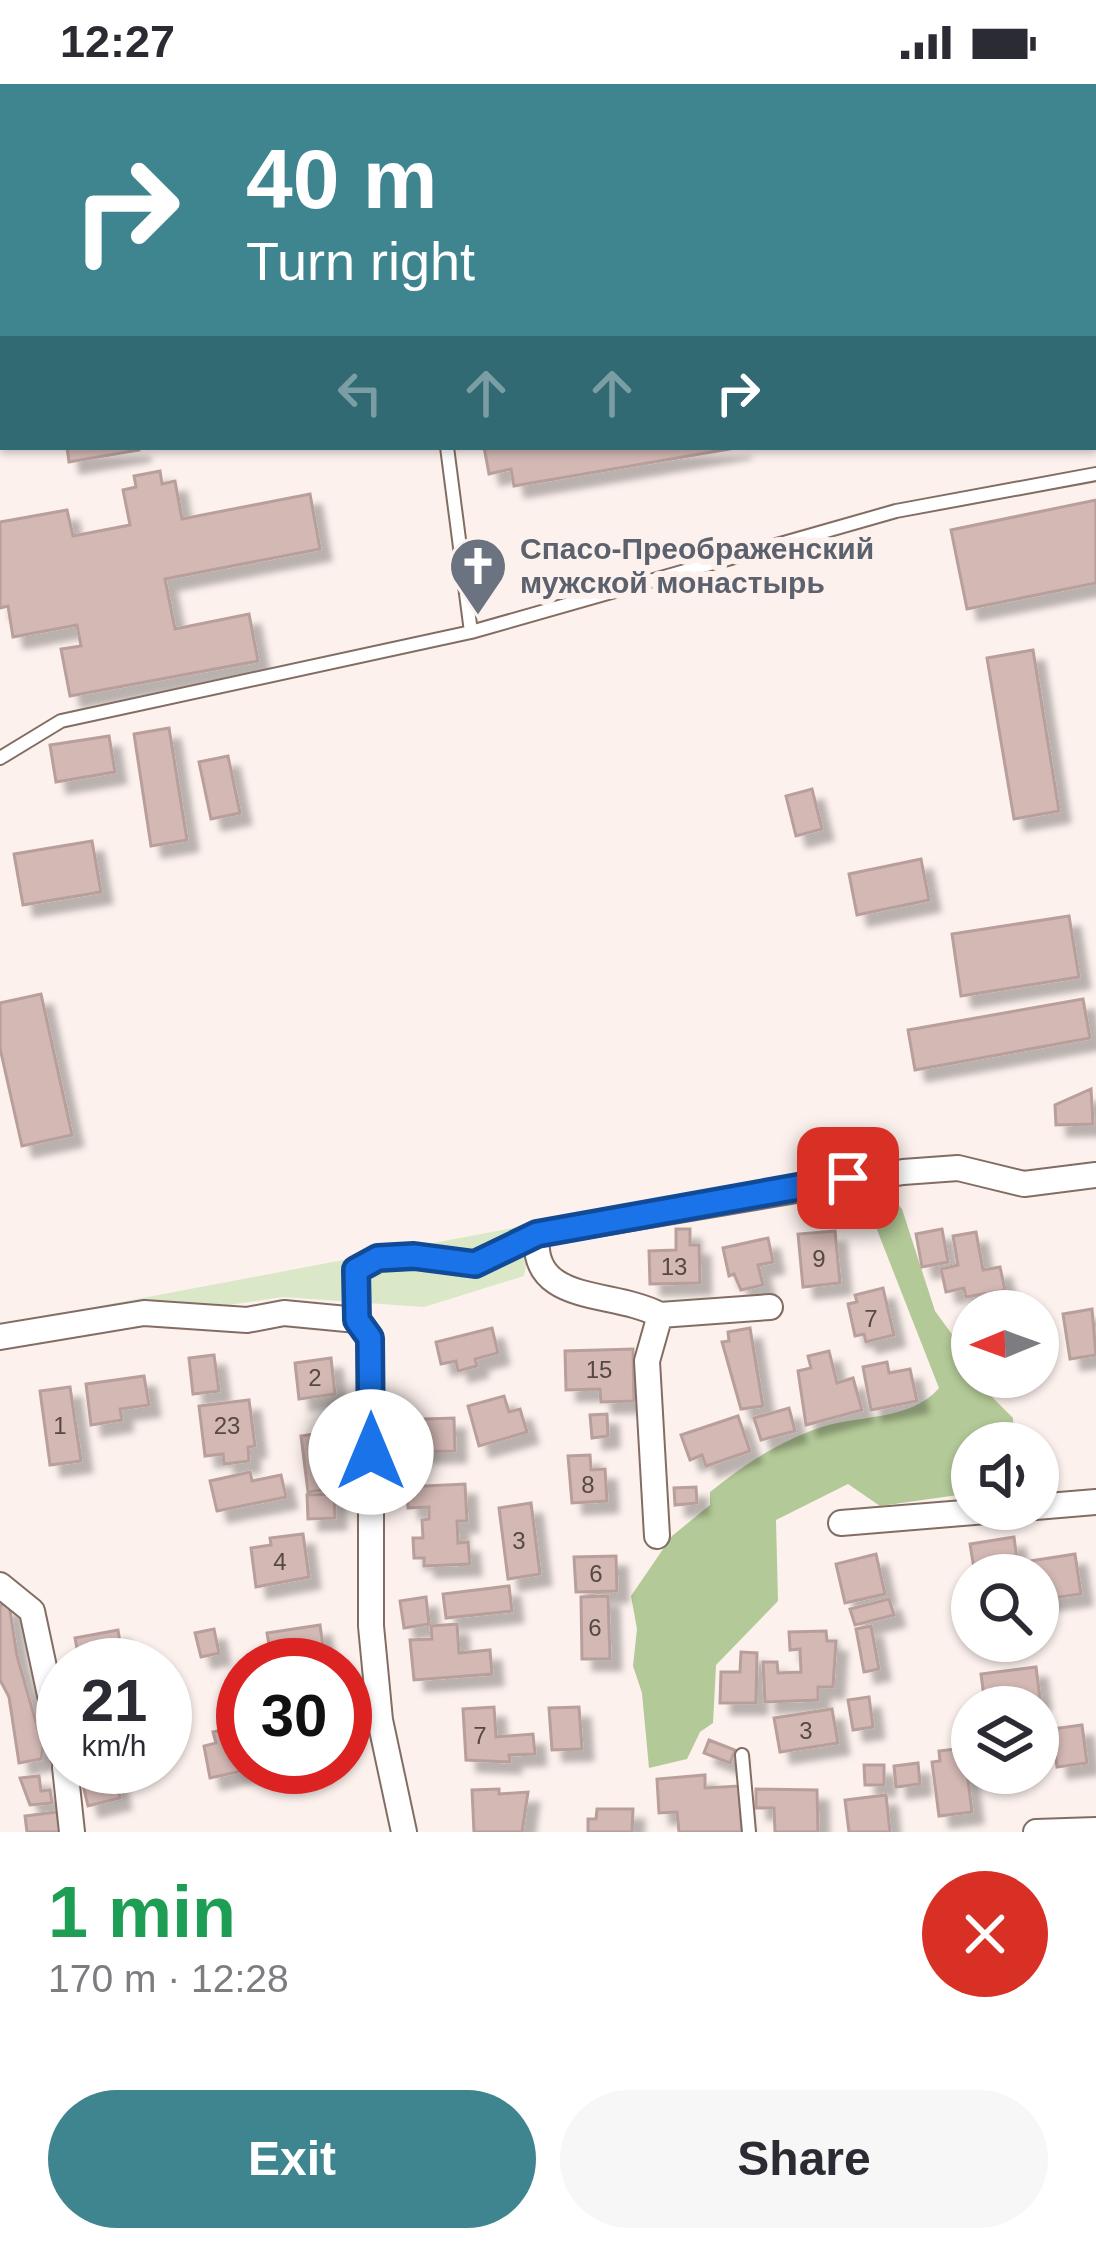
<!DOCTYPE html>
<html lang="en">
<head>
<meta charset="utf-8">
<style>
	:root { --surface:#fff; --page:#f7f7f7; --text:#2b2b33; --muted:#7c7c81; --accent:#3f8590 }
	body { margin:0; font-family:Arial,sans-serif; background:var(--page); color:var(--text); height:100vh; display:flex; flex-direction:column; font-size:45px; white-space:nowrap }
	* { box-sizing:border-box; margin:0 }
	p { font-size:39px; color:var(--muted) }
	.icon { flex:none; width:66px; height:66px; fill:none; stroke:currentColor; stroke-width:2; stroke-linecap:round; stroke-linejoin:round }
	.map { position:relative; height:1748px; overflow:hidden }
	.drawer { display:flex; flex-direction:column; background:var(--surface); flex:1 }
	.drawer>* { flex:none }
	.guide { position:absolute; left:0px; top:0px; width:1098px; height:366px; box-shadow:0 3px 9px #0004; background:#3f8590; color:#fff; overflow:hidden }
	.needle { width:78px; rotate:269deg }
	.tools { position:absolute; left:951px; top:1206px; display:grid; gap:24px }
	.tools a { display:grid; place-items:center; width:108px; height:108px; border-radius:50%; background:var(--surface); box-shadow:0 3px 9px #0004; font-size:60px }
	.speed { position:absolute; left:36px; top:1554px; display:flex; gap:24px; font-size:60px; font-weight:700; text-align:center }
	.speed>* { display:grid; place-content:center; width:156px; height:156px; border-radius:50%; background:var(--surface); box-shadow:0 3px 9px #0004; line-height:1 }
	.speed small { font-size:30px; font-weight:400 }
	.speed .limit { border:18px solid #d22; background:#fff; color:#111 }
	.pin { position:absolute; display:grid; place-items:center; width:102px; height:102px; color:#fff; margin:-51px; border-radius:24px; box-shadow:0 6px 18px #0006 }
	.me { position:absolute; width:132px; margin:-66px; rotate:0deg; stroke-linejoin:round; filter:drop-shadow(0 0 9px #0008) }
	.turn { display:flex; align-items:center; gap:42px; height:252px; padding:0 48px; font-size:54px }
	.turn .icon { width:156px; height:156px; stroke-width:2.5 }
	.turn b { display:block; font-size:84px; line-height:102px }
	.lanes { display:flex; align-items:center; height:114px; padding:0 48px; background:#0003; justify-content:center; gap:60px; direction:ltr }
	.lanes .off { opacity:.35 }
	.round { display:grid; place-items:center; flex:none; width:126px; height:126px; border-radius:63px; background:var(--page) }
	.summary { display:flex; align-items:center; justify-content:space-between; height:204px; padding:0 48px }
	h1 { font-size:72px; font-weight:800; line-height:90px; color:#1e9e55 }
	.primary-button { display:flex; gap:24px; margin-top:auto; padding:24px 48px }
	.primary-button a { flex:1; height:138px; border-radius:72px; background:var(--accent); color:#fff; font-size:48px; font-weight:800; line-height:138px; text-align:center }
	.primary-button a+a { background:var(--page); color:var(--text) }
	.status { display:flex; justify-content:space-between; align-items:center; height:84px; padding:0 60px; background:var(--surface); direction:ltr }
	.status svg { height:33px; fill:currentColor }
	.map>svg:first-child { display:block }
	.green { fill:#dae8c8 }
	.forest { fill:#b3c997 }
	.building { fill:#d3b8b4; stroke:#b99f9b; stroke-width:3; filter:url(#shadow) }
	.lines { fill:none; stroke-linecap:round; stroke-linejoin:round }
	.service-casing { stroke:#836d63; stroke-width:16 }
	.minor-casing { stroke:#836d63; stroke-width:28 }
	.service { stroke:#fff; stroke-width:12 }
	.minor { stroke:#fff; stroke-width:24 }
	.route-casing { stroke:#114b97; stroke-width:30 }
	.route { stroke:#1a73e8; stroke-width:21 }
	.labels { text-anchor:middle; stroke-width:12; stroke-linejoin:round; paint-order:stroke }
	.number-label { font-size:24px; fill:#564844 }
	.worship-label { font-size:30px; font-weight:bold; fill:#5b616d; stroke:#fcf1ed; text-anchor:start }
</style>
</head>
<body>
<div class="status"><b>12:27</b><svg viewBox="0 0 49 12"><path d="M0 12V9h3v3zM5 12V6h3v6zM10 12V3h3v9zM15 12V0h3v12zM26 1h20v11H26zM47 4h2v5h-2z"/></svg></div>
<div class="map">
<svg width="1096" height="1748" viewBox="0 0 1096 1748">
	<defs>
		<filter id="shadow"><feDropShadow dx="11" dy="11" stdDeviation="3" flood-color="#0004"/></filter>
	</defs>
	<rect width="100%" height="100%" fill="#fcf1ed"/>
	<path class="green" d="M523,1142L530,1160L524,1192L424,1223L283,1213L215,1223L147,1219L0,1241Z"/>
	<path class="forest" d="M861,1105L886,1106L902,1125L935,1227L962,1264L972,1293L1013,1334L1014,1359H972V1409L880,1422L848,1400L776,1436L778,1517L716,1581L713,1639L700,1648L687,1675L649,1684L642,1609L633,1582L637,1545L631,1512L672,1452L710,1421V1408C744,1381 775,1360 816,1345C856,1330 910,1338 939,1304Z"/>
	<path class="building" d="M67,363H139V366L69,378Z
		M484,363H741L514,402L511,385L489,390Z
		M160,387L162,400L175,397L182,435L310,410L320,465L165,495L175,545L249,530L258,577L70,612L61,565L81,562L77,541L13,553L8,522L0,524V438L67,426L73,452L130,441L123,406L136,403L134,392Z
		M1096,416V499L967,525L951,446Z
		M1033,566L1059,727L1014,735L987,574Z
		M169,644L187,756L151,762L134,650Z
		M109,652L115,688L56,698L50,661Z
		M228,672L240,729L211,735L199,678Z
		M812,705L822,745L796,752L786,712Z
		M92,757L101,808L23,821L14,770Z
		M921,775L929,816L857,831L849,790Z
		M1069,832L1079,893L961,912L952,850Z
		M41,910L72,1051L22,1062L0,964V919Z
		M1083,915L1090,954L915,986L908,946Z
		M1091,1005L1093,1040L1056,1041L1055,1021Z
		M676,1145H690V1161H699L700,1199L650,1200L649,1167L676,1166Z
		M942,1145L948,1178L922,1183L916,1150Z
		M835,1147L840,1199L803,1203L798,1150Z
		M976,1148L983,1186L1000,1183L1005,1206L966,1213L964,1204L946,1208L941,1185L958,1181L953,1152Z
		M768,1154L773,1178L758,1181L763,1201L741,1206L734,1190L729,1192L723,1164Z
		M883,1204L894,1251L866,1258L864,1250L855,1252L848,1220L857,1218L855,1211Z
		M1092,1225L1096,1271L1070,1275L1063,1230Z
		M492,1244L498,1269L475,1275L477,1282L458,1287L456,1277L441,1280L436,1258Z
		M750,1244L763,1322L741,1325L722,1258L729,1257L728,1248Z
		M633,1265L634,1317L601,1318L600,1305L566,1306L565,1267Z
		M829,1267L837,1299L853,1294L862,1326L806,1341L798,1287L811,1284L808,1272Z
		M214,1271L219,1307L193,1310L189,1274Z
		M331,1274L335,1310L299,1315L295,1279Z
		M887,1278L889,1289L910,1285L917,1317L871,1326L863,1283Z
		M144,1292L149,1321L120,1325L122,1336L91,1341L86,1300Z
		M70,1303L81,1377L50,1381L40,1307Z
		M504,1312L509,1328L520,1325L527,1348L479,1362L468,1322Z
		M249,1316L255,1362L248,1363L249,1377L224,1380L223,1370L205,1372L199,1322Z
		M789,1324L795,1347L761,1356L754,1334Z
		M607,1330L608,1352L592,1354L590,1331Z
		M738,1332L750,1367L706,1382L702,1371L690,1376L681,1351Z
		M454,1334L455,1367L395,1368L394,1336Z
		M328,1348L329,1361L348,1358L353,1402L308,1408L301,1352Z
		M590,1371L591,1386L605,1385L607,1417L572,1419L568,1372Z
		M250,1388L252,1397L281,1391L286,1413L217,1427L210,1397Z
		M465,1400L467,1437H457L458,1459L468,1458L470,1480L424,1482V1474H414L413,1454H423L422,1436L429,1435V1423L408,1424L406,1403Z
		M696,1403L697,1419L675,1421L674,1404Z
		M334,1410L335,1434L308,1435L307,1411Z
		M531,1419L540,1490L508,1495L499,1424Z
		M303,1450L309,1493L256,1503L251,1464L271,1461L270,1454Z
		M1014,1453L1019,1491H975L970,1460Z
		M876,1470L885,1510L845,1519L836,1480Z
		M1075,1470L1081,1510L1038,1516V1491H1032L1030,1477Z
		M616,1472L617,1507L576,1508L574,1473Z
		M509,1502L512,1527L446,1534L443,1510Z
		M608,1512L610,1575H582L581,1513Z
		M426,1513L429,1540L404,1544L400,1517Z
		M889,1515L894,1531L855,1541L850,1525Z
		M9,1520L17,1572L43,1663L41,1675L19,1679L9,1613L0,1596V1521Z
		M457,1540L459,1569L490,1566L492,1590L414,1596L410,1556L432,1555L431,1542Z
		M320,1541L323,1562L280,1569L282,1577L272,1579L267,1549Z
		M871,1542L879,1585L864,1588L856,1545Z
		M214,1545L219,1569L201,1573L195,1549Z
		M118,1546L121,1564L112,1565L114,1574L80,1580L75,1554Z
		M826,1547L827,1557H836L833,1603H818V1616L765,1618L763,1578H777L778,1589L801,1588L800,1565L790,1566L789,1548Z
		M741,1568L757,1569L756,1619H720L721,1588H740Z
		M1036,1583L1040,1614L985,1621L981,1590Z
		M869,1613L873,1643L853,1646L848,1616Z
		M494,1623L496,1653L533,1650L535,1670L509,1671L510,1678L466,1676L463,1625Z
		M579,1623L582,1665L552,1666L549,1624Z
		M832,1625L838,1659L780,1668L774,1634Z
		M1082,1641L1087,1679L1057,1683L1052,1645Z
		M243,1642V1683H260L210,1694L204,1662L216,1659L213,1648Z
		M709,1656L735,1666L730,1679L704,1669Z
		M964,1664L972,1728L939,1732L932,1678L940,1677L939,1667Z
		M918,1679L920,1700L896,1703L894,1682Z
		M864,1681H884V1701H865Z
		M113,1684L120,1714L88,1722L81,1692Z
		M705,1691V1704L739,1702L742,1748H679L677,1728L659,1729L657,1695Z
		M39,1692L41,1707L50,1706L52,1719L30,1721L20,1694Z
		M499,1705V1710L528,1708L522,1748H474L472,1706Z
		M756,1705L817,1706L818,1748H775L774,1724H756Z
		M886,1711L890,1748H849L845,1716Z
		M597,1725H633L632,1748H588V1735H596Z
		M57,1728L60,1748H27L25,1732Z"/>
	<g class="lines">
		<defs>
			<path id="service" d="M610,0L611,3
				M177,1V3
				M447,363L471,548
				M0,674L61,637L471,548L896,427L1096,390
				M357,1236L356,1186C399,1161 432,1186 476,1179C498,1176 518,1161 536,1151
				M742,1671L749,1748"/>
			<path id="minor" d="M660,1231L770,1223
				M0,1253L144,1229L247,1236L284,1229L357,1236L370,1254L371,1281V1542L380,1636L404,1748
				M841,1439L1096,1418
				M657,1452L647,1277L660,1231C611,1205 530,1222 537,1150L903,1088L958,1084L1024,1100L1096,1091
				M0,1501L32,1527L63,1672
				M65,1683L72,1748
				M1036,1748L1096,1746"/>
		</defs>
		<use href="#service" class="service-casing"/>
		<use href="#minor" class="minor-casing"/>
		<use href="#service" class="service"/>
		<use href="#minor" class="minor"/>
	</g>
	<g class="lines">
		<defs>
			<path id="route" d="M371,1368L370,1254L357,1236L356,1186L378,1174L414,1172L475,1180L537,1150L848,1094"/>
		</defs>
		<use href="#route" class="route-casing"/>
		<use href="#route" class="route"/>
	</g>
	<defs>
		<symbol id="church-pin" viewBox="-11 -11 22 30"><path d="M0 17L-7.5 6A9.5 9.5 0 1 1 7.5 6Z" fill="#6b7280" stroke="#fcf1ed"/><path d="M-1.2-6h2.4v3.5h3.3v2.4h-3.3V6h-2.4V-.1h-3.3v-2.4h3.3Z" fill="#fff"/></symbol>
	</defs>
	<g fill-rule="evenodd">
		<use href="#church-pin" x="445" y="449" width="66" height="90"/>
	</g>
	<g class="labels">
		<g class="number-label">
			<text x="819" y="1183">9</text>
			<text x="674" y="1191">13</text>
			<text x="871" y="1243">7</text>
			<text x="599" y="1294">15</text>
			<text x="315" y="1302">2</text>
			<text x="60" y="1350">1</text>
			<text x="227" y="1350">23</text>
			<text x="588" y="1409">8</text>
			<text x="519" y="1465">3</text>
			<text x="280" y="1486">4</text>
			<text x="596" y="1498">6</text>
			<text x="595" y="1552">6</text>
			<text x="806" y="1655">3</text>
			<text x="480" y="1660">7</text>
		</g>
		<g class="worship-label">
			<text x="520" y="475">Спасо-Преображенский<tspan x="520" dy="34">мужской монастырь</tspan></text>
		</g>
	</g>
</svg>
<div class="tools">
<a><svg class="needle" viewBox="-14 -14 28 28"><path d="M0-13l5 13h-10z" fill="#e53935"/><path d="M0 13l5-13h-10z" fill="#7c7c81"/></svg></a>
<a><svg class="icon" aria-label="sound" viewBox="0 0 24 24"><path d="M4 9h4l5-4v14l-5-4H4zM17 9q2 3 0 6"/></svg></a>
<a><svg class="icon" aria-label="search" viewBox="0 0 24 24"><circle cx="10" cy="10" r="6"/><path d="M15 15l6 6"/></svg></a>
<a><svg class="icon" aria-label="layers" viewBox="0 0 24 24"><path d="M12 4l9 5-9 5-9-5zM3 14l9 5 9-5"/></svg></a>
</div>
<div class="speed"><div>21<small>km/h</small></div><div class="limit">30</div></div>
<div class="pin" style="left:848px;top:1094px;background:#d93025"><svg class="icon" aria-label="arrive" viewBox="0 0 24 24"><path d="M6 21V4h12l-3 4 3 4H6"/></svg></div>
<svg class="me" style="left:371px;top:1368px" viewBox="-20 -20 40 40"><circle r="19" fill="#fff"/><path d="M0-13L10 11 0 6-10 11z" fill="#1a73e8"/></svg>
<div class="guide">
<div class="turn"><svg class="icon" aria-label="right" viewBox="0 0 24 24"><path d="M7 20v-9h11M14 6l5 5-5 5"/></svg><div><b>40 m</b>Turn right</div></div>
<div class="lanes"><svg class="icon off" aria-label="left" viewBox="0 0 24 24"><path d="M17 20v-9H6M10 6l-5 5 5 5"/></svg><svg class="icon off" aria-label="ahead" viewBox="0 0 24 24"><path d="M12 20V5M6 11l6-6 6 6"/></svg><svg class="icon off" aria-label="ahead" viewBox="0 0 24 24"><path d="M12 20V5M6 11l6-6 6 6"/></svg><svg class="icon" aria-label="right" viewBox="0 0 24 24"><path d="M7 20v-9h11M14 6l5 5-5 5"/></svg></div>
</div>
</div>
<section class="drawer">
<div class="summary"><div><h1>1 min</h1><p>170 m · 12:28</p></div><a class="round" style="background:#d93025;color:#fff"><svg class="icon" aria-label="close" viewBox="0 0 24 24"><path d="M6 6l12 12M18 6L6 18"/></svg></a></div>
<div class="primary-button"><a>Exit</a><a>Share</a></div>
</section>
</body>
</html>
